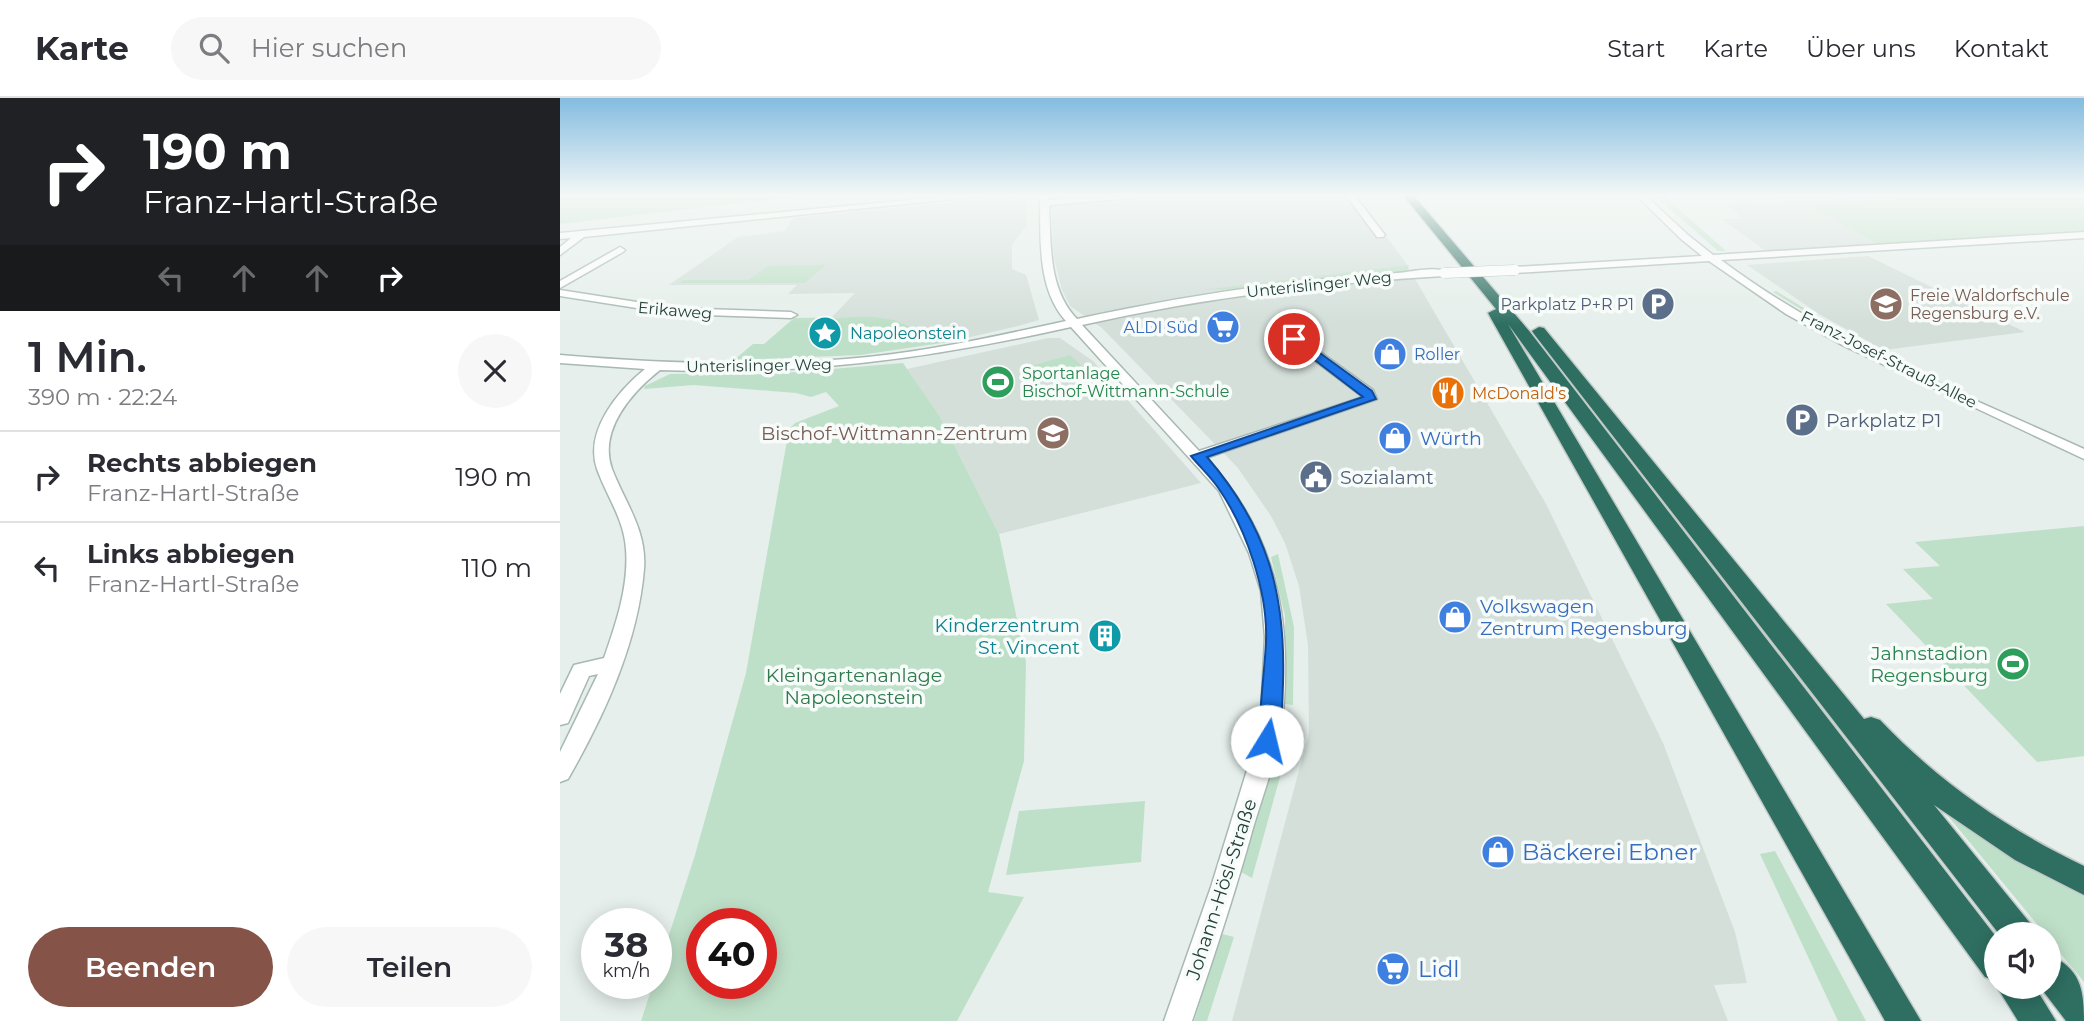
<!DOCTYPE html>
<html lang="de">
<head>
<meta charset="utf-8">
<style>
	:root { --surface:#fff; --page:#f7f7f7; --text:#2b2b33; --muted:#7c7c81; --line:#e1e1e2; --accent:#855347 }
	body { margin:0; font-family:Montserrat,sans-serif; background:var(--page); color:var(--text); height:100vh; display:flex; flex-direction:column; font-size:26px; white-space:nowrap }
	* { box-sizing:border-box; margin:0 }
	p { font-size:23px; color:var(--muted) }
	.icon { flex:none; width:38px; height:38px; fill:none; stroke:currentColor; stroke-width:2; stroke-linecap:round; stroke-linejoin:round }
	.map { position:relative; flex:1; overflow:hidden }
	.panel { display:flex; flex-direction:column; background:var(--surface); width:560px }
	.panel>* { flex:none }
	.guide { background:#202124; color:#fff; overflow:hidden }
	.buttons { position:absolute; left:1424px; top:824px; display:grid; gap:14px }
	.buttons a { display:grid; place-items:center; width:77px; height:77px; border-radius:50%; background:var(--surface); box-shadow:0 4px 18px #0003; font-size:35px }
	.speed { position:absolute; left:21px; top:810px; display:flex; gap:14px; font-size:35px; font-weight:700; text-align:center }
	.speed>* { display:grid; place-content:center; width:91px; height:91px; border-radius:50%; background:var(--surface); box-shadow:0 4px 18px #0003; line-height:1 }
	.speed small { font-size:18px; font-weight:400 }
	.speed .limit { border:10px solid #d22; background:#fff; color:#111 }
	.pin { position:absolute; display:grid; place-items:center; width:60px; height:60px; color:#fff; margin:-30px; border:4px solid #fff; border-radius:50%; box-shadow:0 2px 7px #0007 }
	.me { position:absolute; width:77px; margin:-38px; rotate:9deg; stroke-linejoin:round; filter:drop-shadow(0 0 5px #0008) }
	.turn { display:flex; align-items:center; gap:24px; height:147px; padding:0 28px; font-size:32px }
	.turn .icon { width:91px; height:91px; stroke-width:2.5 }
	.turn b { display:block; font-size:49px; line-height:60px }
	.lanes { display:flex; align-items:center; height:66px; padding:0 28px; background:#0003; justify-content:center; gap:35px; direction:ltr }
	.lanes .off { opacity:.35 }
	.round { display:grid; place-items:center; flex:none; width:74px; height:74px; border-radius:37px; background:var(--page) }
	.head { display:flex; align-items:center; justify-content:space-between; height:119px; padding:0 28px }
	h1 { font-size:42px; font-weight:600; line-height:52px }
	.action { display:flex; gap:14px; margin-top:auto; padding:14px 28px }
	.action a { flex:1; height:80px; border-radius:42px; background:var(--accent); color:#fff; font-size:28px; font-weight:600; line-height:80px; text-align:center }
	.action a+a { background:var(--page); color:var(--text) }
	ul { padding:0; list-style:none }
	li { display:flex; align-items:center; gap:21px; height:91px; padding:0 28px; border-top:2px solid var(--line) }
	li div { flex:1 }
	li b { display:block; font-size:26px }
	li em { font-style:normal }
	header { display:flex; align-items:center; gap:42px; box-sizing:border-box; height:98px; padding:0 35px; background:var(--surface); border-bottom:2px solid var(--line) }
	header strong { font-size:33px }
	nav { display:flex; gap:38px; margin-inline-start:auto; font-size:24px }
	.search { width:490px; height:63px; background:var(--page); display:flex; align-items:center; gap:18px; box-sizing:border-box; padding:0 24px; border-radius:38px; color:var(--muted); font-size:26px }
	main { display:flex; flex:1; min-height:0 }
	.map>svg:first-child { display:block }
	.built { fill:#d4dfda }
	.green { fill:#bfe0c8; fill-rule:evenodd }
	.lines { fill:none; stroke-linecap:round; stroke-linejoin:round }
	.minor-casing { stroke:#a8b8b2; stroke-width:3 }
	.highway-casing { stroke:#c2cac8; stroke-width:3 }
	.minor { fill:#fff; fill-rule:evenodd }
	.highway { fill:#2f6f62; fill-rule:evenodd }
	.minor-bridge-casing { stroke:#a8b8b2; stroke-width:11; stroke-linecap:butt }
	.minor-bridge { stroke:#fff; stroke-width:10 }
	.route { fill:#1a73e8; stroke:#114b97; stroke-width:2 }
	.labels { text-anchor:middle; stroke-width:7; stroke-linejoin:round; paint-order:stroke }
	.far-street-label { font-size:16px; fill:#24423a; stroke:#f7fbf9 }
	.far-education-label { font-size:16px; fill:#785e54; stroke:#f7fbf9; text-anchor:start }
	.far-service-label { font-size:16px; fill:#4e5e75; stroke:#f7fbf9; text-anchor:end }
	.far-shop-label { font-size:16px; fill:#366cbe; stroke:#f7fbf9; text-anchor:end }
	.far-culture-label { font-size:16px; fill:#0d838f; stroke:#f7fbf9; text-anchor:start }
	.far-leisure-label { font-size:16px; fill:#27864d; stroke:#f7fbf9; text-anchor:start }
	.far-food-label { font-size:16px; fill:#c56008; stroke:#f7fbf9; text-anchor:start }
	.service-label { font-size:19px; fill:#4e5e75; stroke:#f7fbf9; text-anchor:start }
	.education-label { font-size:19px; fill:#785e54; stroke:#f7fbf9; text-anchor:end }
	.shop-label { font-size:19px; fill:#366cbe; stroke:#f7fbf9; text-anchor:start }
	.culture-label { font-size:19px; fill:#0d838f; stroke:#f7fbf9; text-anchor:end }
	.leisure-label { font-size:19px; fill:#27864d; stroke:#f7fbf9; text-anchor:end }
	.park-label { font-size:19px; fill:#2d7a4b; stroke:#f7fbf9 }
	.street-label { font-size:19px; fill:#24423a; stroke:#f7fbf9 }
	.near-shop-label { font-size:23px; fill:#366cbe; stroke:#f7fbf9; text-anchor:start }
</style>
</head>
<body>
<header>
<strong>Karte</strong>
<div class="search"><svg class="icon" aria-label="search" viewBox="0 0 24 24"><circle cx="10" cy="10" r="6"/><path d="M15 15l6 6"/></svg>Hier suchen</div>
<nav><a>Start</a><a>Karte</a><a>Über uns</a><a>Kontakt</a></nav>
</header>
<main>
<section class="panel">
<div class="guide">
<div class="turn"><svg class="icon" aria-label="right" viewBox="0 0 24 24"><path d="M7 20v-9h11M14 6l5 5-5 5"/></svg><div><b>190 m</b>Franz-Hartl-Straße</div></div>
<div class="lanes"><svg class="icon off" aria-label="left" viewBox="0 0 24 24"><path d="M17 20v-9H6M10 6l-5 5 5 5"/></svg><svg class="icon off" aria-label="ahead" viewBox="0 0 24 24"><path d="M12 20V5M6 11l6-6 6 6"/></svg><svg class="icon off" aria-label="ahead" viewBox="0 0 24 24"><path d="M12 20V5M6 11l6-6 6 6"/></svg><svg class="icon" aria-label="right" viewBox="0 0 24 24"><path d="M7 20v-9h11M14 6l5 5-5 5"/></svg></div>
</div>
<div class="head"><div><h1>1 Min.</h1><p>390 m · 22:24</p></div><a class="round"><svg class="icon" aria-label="close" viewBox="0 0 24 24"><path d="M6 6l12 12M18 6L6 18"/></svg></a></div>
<ul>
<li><svg class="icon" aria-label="right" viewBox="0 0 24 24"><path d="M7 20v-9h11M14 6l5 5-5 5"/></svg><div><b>Rechts abbiegen</b><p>Franz-Hartl-Straße</p></div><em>190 m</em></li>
<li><svg class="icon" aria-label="left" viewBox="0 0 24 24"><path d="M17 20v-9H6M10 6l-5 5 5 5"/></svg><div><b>Links abbiegen</b><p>Franz-Hartl-Straße</p></div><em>110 m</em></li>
</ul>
<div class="action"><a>Beenden</a><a>Teilen</a></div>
</section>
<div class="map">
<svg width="1524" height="923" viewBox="0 0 1524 923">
	<rect width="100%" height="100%" fill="#e6efeb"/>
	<path class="built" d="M465,97L467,127L452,147V171L466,177L479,222L458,228L389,244L334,222L272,219L295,195L228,196L237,187H109L178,139L225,133L233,120Z
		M490,97H794L844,162L986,406L1103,645L1175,834L1187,885L1154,887L1168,923H672L749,635L748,547L739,488L725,445L711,418L678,370L542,230L510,208L502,192L494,160Z
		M1218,97L1348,102L1252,108L1425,141L1206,153L1161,121H1183L1165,105L1228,106Z
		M1308,158L1386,196L1465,234L1324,252L1259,216L1187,167Z
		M488,240H500L533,263L641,385L439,436L379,317L347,271Z"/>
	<path class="green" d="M0,97H252L0,126Z
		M1094,97H1103L1166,153H1158Z
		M1220,97H1524V134L1318,146L1251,108L1337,101Z
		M266,167L245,185H119L124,182H188L208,168Z
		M849,167L847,174L674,191L641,192Z
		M1216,193L1301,245L1410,298L1299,247L1213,194Z
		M314,219L334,222L389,244L300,257L174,262L193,246H204L234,220Z
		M510,257L522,268L474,282L463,270Z
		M343,265L379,317L439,436L466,564L464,663L428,794L464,799L397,923H81L93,886H96V877L135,757L186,575L229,331L235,325L279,308L266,294L251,299L236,295L134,287L84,291L85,288L110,276L223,275ZM142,826H201V886H142Z
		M1524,428V658L1477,664L1326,506L1373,501L1343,471L1380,468L1355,444Z
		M718,456L734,529L733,607L725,606V518L711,459Z
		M725,661L692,780L681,774L713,664Z
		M1370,696L1524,791V884L1489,842V836H1485Z
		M585,703L581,764L446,777L459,713Z
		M1215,753L1306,923H1278L1200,756Z
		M662,836L674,839L647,923H634Z"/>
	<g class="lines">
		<defs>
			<path id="minor" d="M402,97H432L24,139L0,157V149L11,140L0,141V135Z
				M480,97H488L489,102L605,97L489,107C491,146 488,191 517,221C623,198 728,182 837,175C851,174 878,167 889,175L884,178C761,185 642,200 522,227L639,353L803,299L726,241V235H734L813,292L817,301L646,360C715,434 732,518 723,616C719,655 704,693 693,730C675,795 654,859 632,923H604L651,789L696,643L701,617L705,539L701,493L689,455L659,393L511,229C373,260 243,278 100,272C72,294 38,332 52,371C65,405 87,432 84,471C78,545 44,618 8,681L0,684V654L38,576L29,578L8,625L0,627V596L14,567L44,560C56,526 69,487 66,451C64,421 47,399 37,371C24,333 58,293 85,271L0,265V257C95,265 191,269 286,261C361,255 433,239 506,223C476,190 481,138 480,97Z
				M786,97H794L825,137L823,139H817Z
				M1076,97H1085L1128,137L1153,157L1524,134V140L1161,162C1270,244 1401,295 1524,351V361L1284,248L1226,216L1149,163L955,175L950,172L955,169L1142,158L1121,141Z
				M60,149L65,152L63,154L0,190V183Z
				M0,192L115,210L231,214L237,217L231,220L115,216L0,198Z"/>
			<path id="highway" d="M843,97H853L970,234L1437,840V883L1425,879L948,226L1361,923H1325L928,215L936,211Z
				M979,229L984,230L1304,621L1311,619L1320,622C1379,684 1447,731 1524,768V797L1455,762L1374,707L1470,825L1475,836H1439L974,236L972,233Z
				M1489,857C1521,870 1524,893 1524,923H1506L1480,889H1489Z
				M1437,889H1475L1496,923H1458Z"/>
		</defs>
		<use href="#minor" class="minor-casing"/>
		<use href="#highway" class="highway-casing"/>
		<use href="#minor" class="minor"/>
		<use href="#highway" class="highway"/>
		<defs>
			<path id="minor-bridge" d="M884,175L955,172"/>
		</defs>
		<use href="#minor-bridge" class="minor-bridge-casing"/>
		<use href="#minor-bridge" class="minor-bridge"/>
	</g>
	<linearGradient id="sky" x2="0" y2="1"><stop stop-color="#84bce0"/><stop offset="0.43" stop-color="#f4f8f6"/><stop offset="1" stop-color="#f4f8f6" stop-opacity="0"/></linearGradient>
	<rect width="1524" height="226" fill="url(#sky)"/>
	<path class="route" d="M730,239H738L812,293L816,301L647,359C707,429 726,494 723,586C722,606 723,631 714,649H700C696,640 706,560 706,543C708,494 686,430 659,391C651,379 640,369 631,358L803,299L730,243Z"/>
	<defs>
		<symbol id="parking-disc" viewBox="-11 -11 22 22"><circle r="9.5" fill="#5c6f8a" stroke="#f7fbf9"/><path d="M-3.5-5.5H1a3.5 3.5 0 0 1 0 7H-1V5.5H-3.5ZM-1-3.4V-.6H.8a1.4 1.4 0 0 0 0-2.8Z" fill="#fff"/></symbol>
		<symbol id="school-disc" viewBox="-11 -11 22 22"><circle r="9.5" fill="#8d6e63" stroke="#f7fbf9"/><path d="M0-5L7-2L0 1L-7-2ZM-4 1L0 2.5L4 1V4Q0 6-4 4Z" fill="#fff"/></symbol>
		<symbol id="supermarket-disc" viewBox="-11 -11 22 22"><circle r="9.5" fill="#3f7fe0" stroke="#f7fbf9"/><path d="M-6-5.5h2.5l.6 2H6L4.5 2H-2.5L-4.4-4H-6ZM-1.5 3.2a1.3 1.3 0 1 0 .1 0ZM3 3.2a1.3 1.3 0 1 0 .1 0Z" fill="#fff"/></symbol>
		<symbol id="sight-disc" viewBox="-11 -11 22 22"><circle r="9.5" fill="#0f9aa8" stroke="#f7fbf9"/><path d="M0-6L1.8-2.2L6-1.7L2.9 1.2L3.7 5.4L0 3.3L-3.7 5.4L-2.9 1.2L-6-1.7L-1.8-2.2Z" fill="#fff"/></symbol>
		<symbol id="shop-disc" viewBox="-11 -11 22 22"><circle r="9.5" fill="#3f7fe0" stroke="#f7fbf9"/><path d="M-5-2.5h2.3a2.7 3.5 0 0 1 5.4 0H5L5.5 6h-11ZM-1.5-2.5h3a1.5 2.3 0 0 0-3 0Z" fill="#fff"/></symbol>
		<symbol id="stadium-disc" viewBox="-11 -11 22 22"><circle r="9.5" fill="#2e9e5b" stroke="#f7fbf9"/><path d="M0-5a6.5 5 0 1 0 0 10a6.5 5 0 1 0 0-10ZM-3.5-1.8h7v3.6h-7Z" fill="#fff"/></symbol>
		<symbol id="restaurant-disc" viewBox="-11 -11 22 22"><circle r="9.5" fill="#e8710a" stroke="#f7fbf9"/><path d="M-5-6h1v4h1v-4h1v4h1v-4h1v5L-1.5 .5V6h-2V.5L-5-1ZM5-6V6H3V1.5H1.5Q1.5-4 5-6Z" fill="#fff"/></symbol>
		<symbol id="civic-disc" viewBox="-11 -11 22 22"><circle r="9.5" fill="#5c6f8a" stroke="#f7fbf9"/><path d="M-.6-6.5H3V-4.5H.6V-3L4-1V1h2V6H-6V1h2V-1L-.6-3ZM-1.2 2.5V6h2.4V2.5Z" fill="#fff"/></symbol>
		<symbol id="building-disc" viewBox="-11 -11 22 22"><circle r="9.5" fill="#0f9aa8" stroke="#f7fbf9"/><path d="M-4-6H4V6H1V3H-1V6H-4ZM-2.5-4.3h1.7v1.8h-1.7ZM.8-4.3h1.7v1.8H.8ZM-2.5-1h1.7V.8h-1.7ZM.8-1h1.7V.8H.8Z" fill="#fff"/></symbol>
	</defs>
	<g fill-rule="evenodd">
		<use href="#parking-disc" x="1079" y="187" width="38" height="38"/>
		<use href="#school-disc" x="1307" y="187" width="38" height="38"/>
		<use href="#supermarket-disc" x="644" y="210" width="38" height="38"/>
		<use href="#sight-disc" x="246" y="216" width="38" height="38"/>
		<use href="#shop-disc" x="811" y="237" width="38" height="38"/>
		<use href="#stadium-disc" x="419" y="265" width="38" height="38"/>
		<use href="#restaurant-disc" x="869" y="276" width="38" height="38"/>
		<use href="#parking-disc" x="1223" y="303" width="38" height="38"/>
		<use href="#school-disc" x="474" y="316" width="38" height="38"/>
		<use href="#shop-disc" x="816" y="321" width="38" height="38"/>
		<use href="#civic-disc" x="737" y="360" width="38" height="38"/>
		<use href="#shop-disc" x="876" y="500" width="38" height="38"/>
		<use href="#building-disc" x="526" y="519" width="38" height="38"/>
		<use href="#stadium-disc" x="1434" y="547" width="38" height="38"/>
		<use href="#shop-disc" x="919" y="735" width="38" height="38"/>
		<use href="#supermarket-disc" x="814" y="852" width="38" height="38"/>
	</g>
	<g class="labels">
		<g class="far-street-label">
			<text transform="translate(759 186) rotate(-6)" y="6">Unterislinger Weg</text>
			<text transform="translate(115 212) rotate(5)" y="6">Erikaweg</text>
			<text transform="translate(1329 261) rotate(27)" y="6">Franz-Josef-Strauß-Allee</text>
			<text transform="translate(199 267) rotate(-1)" y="6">Unterislinger Weg</text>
		</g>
		<g class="far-education-label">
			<text x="1350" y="203">Freie Waldorfschule<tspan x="1350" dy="18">Regensburg e.V.</tspan></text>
		</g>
		<g class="far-service-label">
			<text x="1074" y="212">Parkplatz P+R P1</text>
		</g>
		<g class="far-shop-label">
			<text x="638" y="235">ALDI Süd</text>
			<text x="854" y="262" text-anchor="start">Roller</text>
		</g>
		<g class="far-culture-label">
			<text x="290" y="241">Napoleonstein</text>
		</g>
		<g class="far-leisure-label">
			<text x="462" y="281">Sportanlage<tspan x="462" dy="18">Bischof-Wittmann-Schule</tspan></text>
		</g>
		<g class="far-food-label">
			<text x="912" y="301">McDonald's</text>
		</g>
		<g class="service-label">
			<text x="1266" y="329">Parkplatz P1</text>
			<text x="780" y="386">Sozialamt</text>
		</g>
		<g class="education-label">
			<text x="468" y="342">Bischof-Wittmann-Zentrum</text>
		</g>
		<g class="shop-label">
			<text x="860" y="347">Würth</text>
			<text x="920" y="515">Volkswagen<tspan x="920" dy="22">Zentrum Regensburg</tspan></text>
		</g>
		<g class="culture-label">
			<text x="520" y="534">Kinderzentrum<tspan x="520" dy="22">St. Vincent</tspan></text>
		</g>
		<g class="leisure-label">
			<text x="1428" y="562">Jahnstadion<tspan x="1428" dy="22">Regensburg</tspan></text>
		</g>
		<g class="park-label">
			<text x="294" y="584">Kleingartenanlage<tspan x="294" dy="22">Napoleonstein</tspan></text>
		</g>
		<g class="street-label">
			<text transform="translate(661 791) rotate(-72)" y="7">Johann-Hösl-Straße</text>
		</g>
		<g class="near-shop-label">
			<text x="962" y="762">Bäckerei Ebner</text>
			<text x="858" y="879">Lidl</text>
		</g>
	</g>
</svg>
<div class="buttons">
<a><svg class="icon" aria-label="sound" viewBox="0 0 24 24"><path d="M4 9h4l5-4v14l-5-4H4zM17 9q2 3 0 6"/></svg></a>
</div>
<div class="speed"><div>38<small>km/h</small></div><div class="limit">40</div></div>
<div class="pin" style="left:734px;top:241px;background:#d93025"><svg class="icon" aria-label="arrive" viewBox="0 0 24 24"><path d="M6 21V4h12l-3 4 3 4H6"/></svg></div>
<svg class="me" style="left:707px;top:643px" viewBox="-20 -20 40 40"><circle r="19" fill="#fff"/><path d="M0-13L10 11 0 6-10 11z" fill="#1a73e8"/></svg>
</div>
</main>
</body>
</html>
